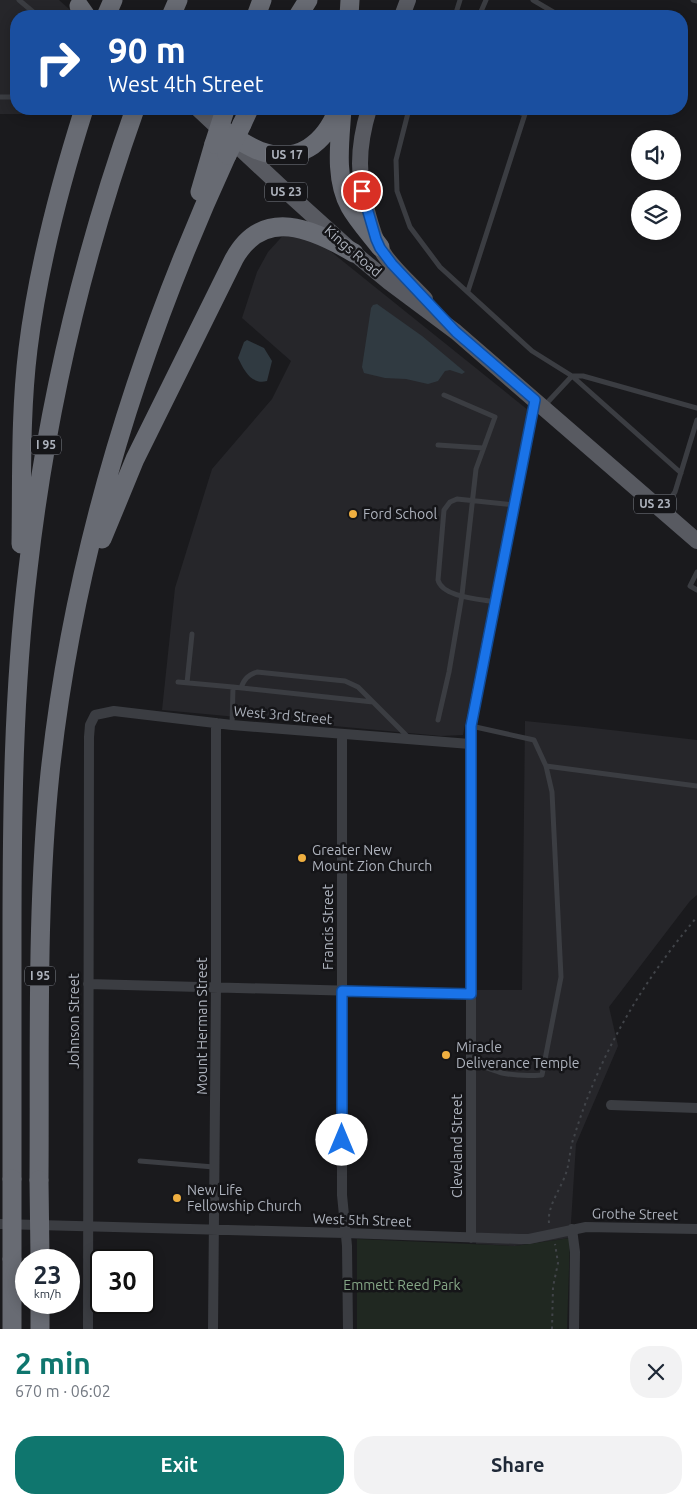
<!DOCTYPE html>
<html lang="en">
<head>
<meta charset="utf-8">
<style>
	:root { --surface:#fff; --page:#f2f2f3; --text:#1f2937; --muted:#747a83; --accent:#0f766e }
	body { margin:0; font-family:Ubuntu,sans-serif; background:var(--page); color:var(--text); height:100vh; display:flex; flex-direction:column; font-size:19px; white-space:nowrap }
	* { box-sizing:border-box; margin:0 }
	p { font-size:16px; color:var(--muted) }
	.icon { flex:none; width:28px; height:28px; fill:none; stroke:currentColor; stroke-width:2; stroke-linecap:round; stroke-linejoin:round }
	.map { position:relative; height:1329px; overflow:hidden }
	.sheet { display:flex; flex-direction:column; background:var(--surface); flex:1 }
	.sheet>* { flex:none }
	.guide { position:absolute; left:10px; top:10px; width:678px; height:105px; border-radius:20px; box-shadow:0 2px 12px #0003; background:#1a4fa0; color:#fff; overflow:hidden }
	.tools { position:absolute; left:631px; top:130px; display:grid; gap:10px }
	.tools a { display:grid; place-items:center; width:50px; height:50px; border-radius:50%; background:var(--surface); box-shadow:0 2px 12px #0003; font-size:25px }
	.speed { position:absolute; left:15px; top:1249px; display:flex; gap:10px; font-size:25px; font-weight:700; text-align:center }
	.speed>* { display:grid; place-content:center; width:65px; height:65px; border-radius:50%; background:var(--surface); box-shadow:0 2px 12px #0003; line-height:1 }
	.speed small { font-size:12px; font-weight:400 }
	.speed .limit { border:2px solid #111; border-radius:8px; background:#fff; color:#111 }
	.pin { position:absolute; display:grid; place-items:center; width:42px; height:42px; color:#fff; margin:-21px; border:2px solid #fff; border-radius:50%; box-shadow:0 1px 5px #0007 }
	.me { position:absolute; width:55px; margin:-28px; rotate:0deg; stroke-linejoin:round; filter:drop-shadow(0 0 4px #0008) }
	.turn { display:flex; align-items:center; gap:18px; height:105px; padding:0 15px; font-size:22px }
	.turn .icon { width:65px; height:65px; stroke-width:2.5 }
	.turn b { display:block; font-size:35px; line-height:42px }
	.round { display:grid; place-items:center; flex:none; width:52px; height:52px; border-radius:20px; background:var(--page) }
	.summary { display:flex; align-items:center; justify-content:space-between; height:85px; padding:0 15px }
	h1 { font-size:30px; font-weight:600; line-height:38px; color:var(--accent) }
	.action { display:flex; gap:10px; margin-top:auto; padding:10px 15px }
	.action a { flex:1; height:58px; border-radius:20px; background:var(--accent); color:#fff; font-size:20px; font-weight:600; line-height:58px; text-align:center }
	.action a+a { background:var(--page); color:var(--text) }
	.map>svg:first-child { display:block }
	.built { fill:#26262a }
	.green { fill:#202821 }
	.water { fill:#303a41 }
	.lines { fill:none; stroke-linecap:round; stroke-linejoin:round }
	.path { stroke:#414449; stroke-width:2; stroke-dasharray:2.5 4; stroke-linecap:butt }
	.lane { stroke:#3b3d42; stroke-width:5 }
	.street { stroke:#3b3d42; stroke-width:10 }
	.primary { stroke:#585a61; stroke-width:16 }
	.highway { stroke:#686b73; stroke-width:19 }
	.highway-bridge { stroke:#686b73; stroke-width:19 }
	.route-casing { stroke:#114b97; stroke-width:12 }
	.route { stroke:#1a73e8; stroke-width:9 }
	.poi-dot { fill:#efaf40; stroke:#151518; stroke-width:2 }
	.labels { text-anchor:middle; stroke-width:5; stroke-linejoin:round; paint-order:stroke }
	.shield { fill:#151518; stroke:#7f838b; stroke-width:1 }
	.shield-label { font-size:12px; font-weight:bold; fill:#adb2bc }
	.street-label { font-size:14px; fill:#adb2bc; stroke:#151518 }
	.poi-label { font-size:14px; fill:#adb2bc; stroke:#151518; text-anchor:start }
	.park-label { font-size:14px; fill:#85a686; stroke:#151518 }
</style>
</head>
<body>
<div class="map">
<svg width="697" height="1329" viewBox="0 0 697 1329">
	<rect width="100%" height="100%" fill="#1a1a1d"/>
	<path class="built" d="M0,0H59L77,16H16V109H42V114H0Z
		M288,230L314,238L528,410L463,735L441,736L162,710L175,588L212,469L272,399L291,361L242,318L257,272L268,252Z
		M525,721L585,727L697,740V895L690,901L609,1007L618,1046L576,1144L570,1238L515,1246L476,1244V990H522Z"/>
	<path class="green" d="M570,1238L567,1329H357V1239L515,1246Z"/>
	<path class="water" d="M377,304L422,336L465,372L462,374L450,370L445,371L438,381L428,384L406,379L385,378L364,373L362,367L371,308L373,305Z
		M247,340L264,348L272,361L267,381C251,385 244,370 238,358L244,342Z"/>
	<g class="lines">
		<path class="path" d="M549,1223C547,1205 562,1188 567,1170C570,1159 570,1147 574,1137C599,1055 642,982 697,917
			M552,1329L553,1287L558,1263L555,1244"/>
		<path class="lane" d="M19,0L38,16
			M533,0L555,13L554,16
			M693,0L697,1
			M455,16L460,0
			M479,16L486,0
			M0,97H16
			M409,109L396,160L397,191L410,227L440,267L532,351L572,376L681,473
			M468,291L525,114L507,109
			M545,405L572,376H583L697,408
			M438,445L483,448
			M664,508L675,492L697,420
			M697,572L690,586L697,590
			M496,602C480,599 442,597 438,580L444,510L450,502L457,499L514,505
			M178,682L233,687
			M187,683L192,634
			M241,688C244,679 248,675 257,672L345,681L358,687L373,702
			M438,720L449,672L462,595L476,469L495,417L444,395
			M232,725L233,687L373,702L409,738
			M546,766L697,786
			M471,1064C482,1065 491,1070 502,1073C516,1076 528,1076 542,1075L561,977L552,792L546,766L534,740L471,726
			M140,1161L214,1167"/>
		<path class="street" d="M342,734V1195L347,1246L348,1329
			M88,984L471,994
			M611,1105L697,1108
			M0,1224L345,1233L519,1239H529L586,1227L697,1229
			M572,1229L575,1252L574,1329
			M471,1238V726L535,400
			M88,1329L89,737L90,725L95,715L114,711L232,725L470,744
			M213,1329L216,987V723"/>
		<path class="primary" d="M402,16L408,0
			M198,109L291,196L354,253L389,282L456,332L697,541
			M369,109C357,148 357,178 369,218C373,232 377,245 386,257C397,272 412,285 425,299"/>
		<path class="highway" d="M79,6L86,16
			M106,16L113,0
			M171,16L178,0
			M256,16L262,0
			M298,16L308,0
			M349,16L350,0
			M342,109C340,141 334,178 350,207C358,221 370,234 380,247
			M242,124L249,109
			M223,130C235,138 247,146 260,151C298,165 325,143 338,109
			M200,192L214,144
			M102,539L135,459L234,259C263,206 313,229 354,253
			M21,544C22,479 20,414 28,349C38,267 59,188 84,109
			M12,1179C12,1099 12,1019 12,939C12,816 13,692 28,569C46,412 82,258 135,109
			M39,1180C40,1044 36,908 50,773C73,559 137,351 227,155
			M12,1259V1329
			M40,1302V1329"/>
		<path class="highway-bridge" d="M214,144L225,110
			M227,155L242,124
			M39,1180L40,1260
			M12,1259V1179"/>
	</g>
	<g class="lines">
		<defs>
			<path id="route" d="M342,1140V991L471,994V726L535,400L456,332L392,264L380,248L376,239L362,191"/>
		</defs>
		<use href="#route" class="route-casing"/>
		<use href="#route" class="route"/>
	</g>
	<g class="poi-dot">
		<circle cx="353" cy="514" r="5"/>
		<circle cx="302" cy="858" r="5"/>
		<circle cx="446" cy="1055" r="5"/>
		<circle cx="177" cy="1198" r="5"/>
	</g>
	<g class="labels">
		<g class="shield">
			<rect x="266" y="145.5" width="42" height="19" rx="4"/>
			<rect x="265" y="182.5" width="42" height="19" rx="4"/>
			<rect x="31" y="435.5" width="30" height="19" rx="4"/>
			<rect x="634" y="494.5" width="42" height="19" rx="4"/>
			<rect x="25" y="966.5" width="30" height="19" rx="4"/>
		</g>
		<g class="shield-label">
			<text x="287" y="159">US 17</text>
			<text x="286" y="196">US 23</text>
			<text x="46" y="449">I 95</text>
			<text x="655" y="508">US 23</text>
			<text x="40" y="980">I 95</text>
		</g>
		<g class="street-label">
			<text transform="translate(353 251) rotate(41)" y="5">Kings Road</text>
			<text transform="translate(283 715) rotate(5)" y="5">West 3rd Street</text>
			<text transform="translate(328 927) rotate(-90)" y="5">Francis Street</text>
			<text transform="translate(74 1021) rotate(-90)" y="5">Johnson Street</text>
			<text transform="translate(202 1026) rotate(-90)" y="5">Mount Herman Street</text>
			<text transform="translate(457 1146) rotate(-90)" y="5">Cleveland Street</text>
			<text transform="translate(635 1214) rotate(1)" y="5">Grothe Street</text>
			<text transform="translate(362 1220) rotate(2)" y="5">West 5th Street</text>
		</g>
		<g class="poi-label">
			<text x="363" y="519">Ford School</text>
			<text x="312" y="855">Greater New<tspan x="312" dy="16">Mount Zion Church</tspan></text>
			<text x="456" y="1052">Miracle<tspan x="456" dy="16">Deliverance Temple</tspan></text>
			<text x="187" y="1195">New Life<tspan x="187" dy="16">Fellowship Church</tspan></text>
		</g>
		<g class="park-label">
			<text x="402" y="1290">Emmett Reed Park</text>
		</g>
	</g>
</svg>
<div class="tools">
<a><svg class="icon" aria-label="sound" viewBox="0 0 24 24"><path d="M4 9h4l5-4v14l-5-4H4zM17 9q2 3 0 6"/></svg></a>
<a><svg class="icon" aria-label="layers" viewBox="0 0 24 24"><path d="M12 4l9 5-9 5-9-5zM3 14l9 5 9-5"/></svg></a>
</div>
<div class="speed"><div>23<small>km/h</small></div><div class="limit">30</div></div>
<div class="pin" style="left:362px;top:191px;background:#d93025"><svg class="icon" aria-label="arrive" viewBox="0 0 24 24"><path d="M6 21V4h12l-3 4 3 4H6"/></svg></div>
<svg class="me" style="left:342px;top:1140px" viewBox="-20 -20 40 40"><circle r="19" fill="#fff"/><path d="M0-13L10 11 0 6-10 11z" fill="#1a73e8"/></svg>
<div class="guide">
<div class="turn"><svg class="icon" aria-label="right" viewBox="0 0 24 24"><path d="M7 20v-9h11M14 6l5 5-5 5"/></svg><div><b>90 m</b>West 4th Street</div></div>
</div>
</div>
<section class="sheet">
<div class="summary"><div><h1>2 min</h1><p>670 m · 06:02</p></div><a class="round"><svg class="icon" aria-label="close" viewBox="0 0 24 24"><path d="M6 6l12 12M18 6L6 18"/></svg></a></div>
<div class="action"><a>Exit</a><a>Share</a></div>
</section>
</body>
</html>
